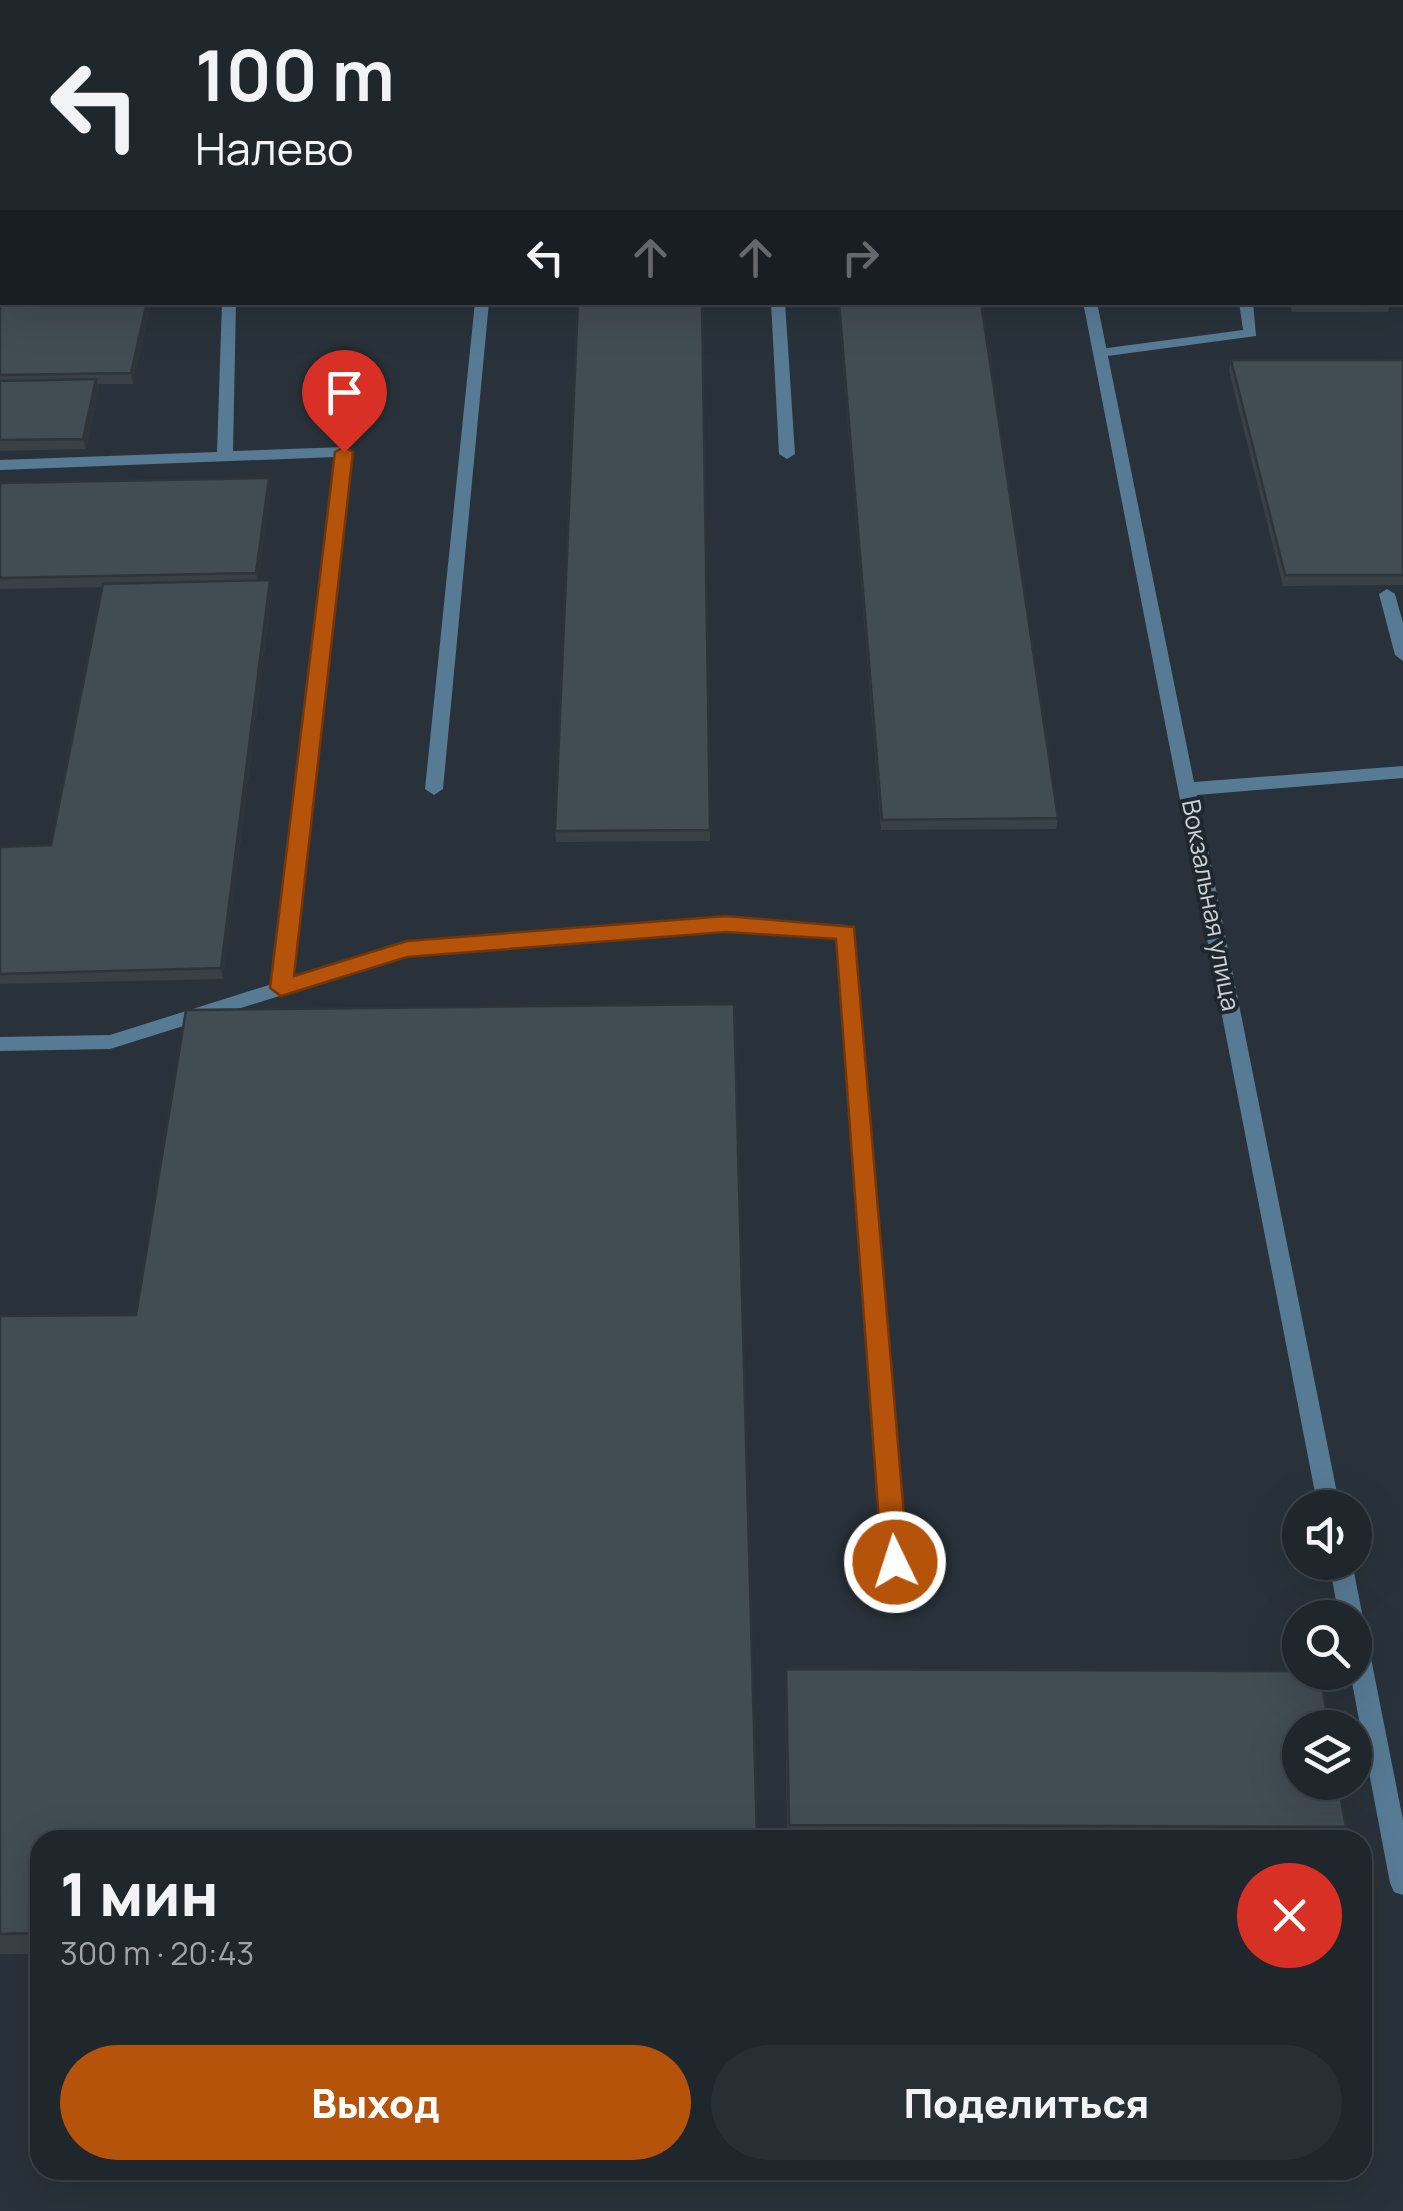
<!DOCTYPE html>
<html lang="ru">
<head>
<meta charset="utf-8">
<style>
	:root { --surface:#1f262c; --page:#272e34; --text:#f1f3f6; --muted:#a1a5a9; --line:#3c4348; --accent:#b45309 }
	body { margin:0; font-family:Manrope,sans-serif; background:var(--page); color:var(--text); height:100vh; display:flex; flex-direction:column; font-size:38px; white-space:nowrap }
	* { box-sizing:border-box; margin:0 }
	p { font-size:32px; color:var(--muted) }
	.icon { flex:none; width:55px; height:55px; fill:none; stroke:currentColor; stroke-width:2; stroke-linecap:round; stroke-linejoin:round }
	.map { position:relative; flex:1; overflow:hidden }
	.panel { position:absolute; left:30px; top:1830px; width:1342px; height:350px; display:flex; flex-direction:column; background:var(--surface); border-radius:30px; box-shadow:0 10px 40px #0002,0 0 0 2px var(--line) }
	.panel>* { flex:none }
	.guide { position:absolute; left:0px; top:0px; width:1405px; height:305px; box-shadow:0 10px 40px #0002,0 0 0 2px var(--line); background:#1f262c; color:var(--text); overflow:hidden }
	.tools { position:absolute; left:1282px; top:1490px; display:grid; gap:20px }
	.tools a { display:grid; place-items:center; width:90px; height:90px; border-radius:50%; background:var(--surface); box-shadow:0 10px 40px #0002,0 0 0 2px var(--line); font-size:50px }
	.pin { position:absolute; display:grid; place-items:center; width:85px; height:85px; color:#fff; margin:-102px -42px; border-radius:50% 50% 50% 0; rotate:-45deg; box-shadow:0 0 10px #0007 }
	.pin .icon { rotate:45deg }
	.me { position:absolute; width:110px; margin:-55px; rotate:356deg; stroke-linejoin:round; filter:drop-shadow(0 0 8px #0008) }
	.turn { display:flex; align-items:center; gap:35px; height:210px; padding:0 30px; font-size:45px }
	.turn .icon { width:130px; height:130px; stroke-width:2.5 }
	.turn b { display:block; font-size:70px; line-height:85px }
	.lanes { display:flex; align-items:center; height:95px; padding:0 30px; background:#0003; justify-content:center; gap:50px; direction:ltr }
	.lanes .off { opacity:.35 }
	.round { display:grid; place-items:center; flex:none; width:105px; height:105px; border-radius:52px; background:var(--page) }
	.head { display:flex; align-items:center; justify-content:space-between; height:170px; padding:0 30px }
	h1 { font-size:60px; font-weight:800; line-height:75px }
	.cta { display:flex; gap:20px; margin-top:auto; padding:20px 30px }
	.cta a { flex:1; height:115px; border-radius:60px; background:var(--accent); color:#fff; font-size:40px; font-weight:800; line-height:115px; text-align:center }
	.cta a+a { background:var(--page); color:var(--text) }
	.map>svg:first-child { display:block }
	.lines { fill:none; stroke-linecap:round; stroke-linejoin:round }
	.service { fill:#587b95; fill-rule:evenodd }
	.minor { fill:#587b95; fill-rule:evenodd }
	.wall { fill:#394147 }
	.shaded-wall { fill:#2e353a }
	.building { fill:#424c53; stroke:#2e353a; stroke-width:2.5 }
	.route { fill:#b45309; stroke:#753606; stroke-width:2.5 }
	.labels { text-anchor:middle; stroke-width:8; stroke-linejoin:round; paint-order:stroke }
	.street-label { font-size:25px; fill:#ccd2d7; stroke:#1f282f }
</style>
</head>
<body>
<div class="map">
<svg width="1403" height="2211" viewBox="0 0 1403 2211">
	<rect width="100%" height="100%" fill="#29323a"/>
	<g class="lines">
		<path class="service" d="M815,0H827V2H815Z
			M1023,0H1035V2H1023Z
			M0,179H2V187H0Z
			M222,302H236L233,451L344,447L352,452L292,978L407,942L726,917L846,925L855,932L907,1562L903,1569L895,1572L887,1569L883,1562L837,938L726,931L407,956L110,1049L0,1051V1037L110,1035L272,984L336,457L0,470V460L217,452Z
			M475,302H489L443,789L434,795L425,789Z
			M771,302H785L795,454L787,459L779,454Z
			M1239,302H1253L1256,336L1100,357L1093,353L1100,349L1243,330Z
			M1387,589L1395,594L1403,623V661L1395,655L1379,594Z"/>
		<path class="minor" d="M1403,1V9H1402V2H1397Z
			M0,10H2V18H0Z
			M1083,302H1097L1194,782L1403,766V778L1197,795L1340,1508H1318Z
			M1329,1562H1352L1363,1618L1355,1627L1363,1630L1367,1638L1403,1820V1895L1394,1892L1390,1883L1350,1672H1355V1618H1339Z"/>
	</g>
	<path class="wall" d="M0,209L2,302H151L133,384H98L99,389L86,449L0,451Z
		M702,302L710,841L556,842L555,831Z
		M838,302H981L1058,818L1056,829L881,830Z
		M1289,302H1390L1388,312H1292Z
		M1231,360H1403V585L1283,586L1229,371Z
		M0,483L271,488L258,580L272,591L223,979L0,984V847L51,845L103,587L0,589Z
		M734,1004L40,1840V1954H0V1316L136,1315Z
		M786,1669L1346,1827L1339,1840H787L785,1692Z"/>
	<path class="shaded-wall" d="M147,302H151L133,384L131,373Z
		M96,379L99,389L86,449L83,439Z
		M269,478L271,488L258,584L256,573Z
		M270,580L272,591L223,979L221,968Z"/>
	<path class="building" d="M1402,44L1403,46V188H1402Z
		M0,209H2V302H147L131,373L0,375Z
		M578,302H702L710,830L555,831Z
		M839,302H981L1058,818L882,820Z
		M1231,360H1403V575H1285Z
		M96,379L83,439L0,440V381Z
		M269,478L256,573L0,578V483Z
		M270,580L221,968L0,974V847L51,845L103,584Z
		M734,1004L757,1840H40V1933L0,1934V1316L136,1315L186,1010Z
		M786,1669L1300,1671V1672H1320L1329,1728H1300V1782H1338L1346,1827L789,1825Z"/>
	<path class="route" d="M344,447L353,452L294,976L407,941L726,916L854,927L908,1562L905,1571L895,1574L886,1571L882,1562L836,939L726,932L407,957L281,996L270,988L335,452Z"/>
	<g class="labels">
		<g class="street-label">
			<text transform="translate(1211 905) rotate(79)" y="9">Вокзальная улица</text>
		</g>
	</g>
</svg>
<div class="tools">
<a><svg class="icon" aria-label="sound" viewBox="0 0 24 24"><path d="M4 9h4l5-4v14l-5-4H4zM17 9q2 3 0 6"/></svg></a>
<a><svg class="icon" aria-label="search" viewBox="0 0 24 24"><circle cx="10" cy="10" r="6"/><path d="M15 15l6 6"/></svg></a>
<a><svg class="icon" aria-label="layers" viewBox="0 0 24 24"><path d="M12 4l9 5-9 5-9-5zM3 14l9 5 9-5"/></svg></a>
</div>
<div class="pin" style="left:344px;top:452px;background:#d93025"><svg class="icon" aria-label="arrive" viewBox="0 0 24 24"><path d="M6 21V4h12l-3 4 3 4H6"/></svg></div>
<svg class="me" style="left:895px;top:1562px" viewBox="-20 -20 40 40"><circle r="17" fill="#b45309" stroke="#fff" stroke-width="3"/><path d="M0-11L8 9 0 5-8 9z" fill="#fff"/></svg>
<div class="guide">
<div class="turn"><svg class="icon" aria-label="left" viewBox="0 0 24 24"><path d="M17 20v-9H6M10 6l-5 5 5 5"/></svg><div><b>100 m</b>Налево</div></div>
<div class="lanes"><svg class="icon" aria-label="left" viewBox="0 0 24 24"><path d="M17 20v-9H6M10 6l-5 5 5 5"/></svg><svg class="icon off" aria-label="ahead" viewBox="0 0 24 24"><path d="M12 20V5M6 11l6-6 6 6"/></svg><svg class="icon off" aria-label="ahead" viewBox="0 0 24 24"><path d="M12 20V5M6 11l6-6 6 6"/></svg><svg class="icon off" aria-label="right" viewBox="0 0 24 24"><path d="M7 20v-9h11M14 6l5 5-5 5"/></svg></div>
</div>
<section class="panel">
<div class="head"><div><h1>1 мин</h1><p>300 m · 20:43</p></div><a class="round" style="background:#d93025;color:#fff"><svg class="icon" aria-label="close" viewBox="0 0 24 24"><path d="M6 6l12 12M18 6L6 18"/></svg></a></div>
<div class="cta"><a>Выход</a><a>Поделиться</a></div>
</section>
</div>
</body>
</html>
